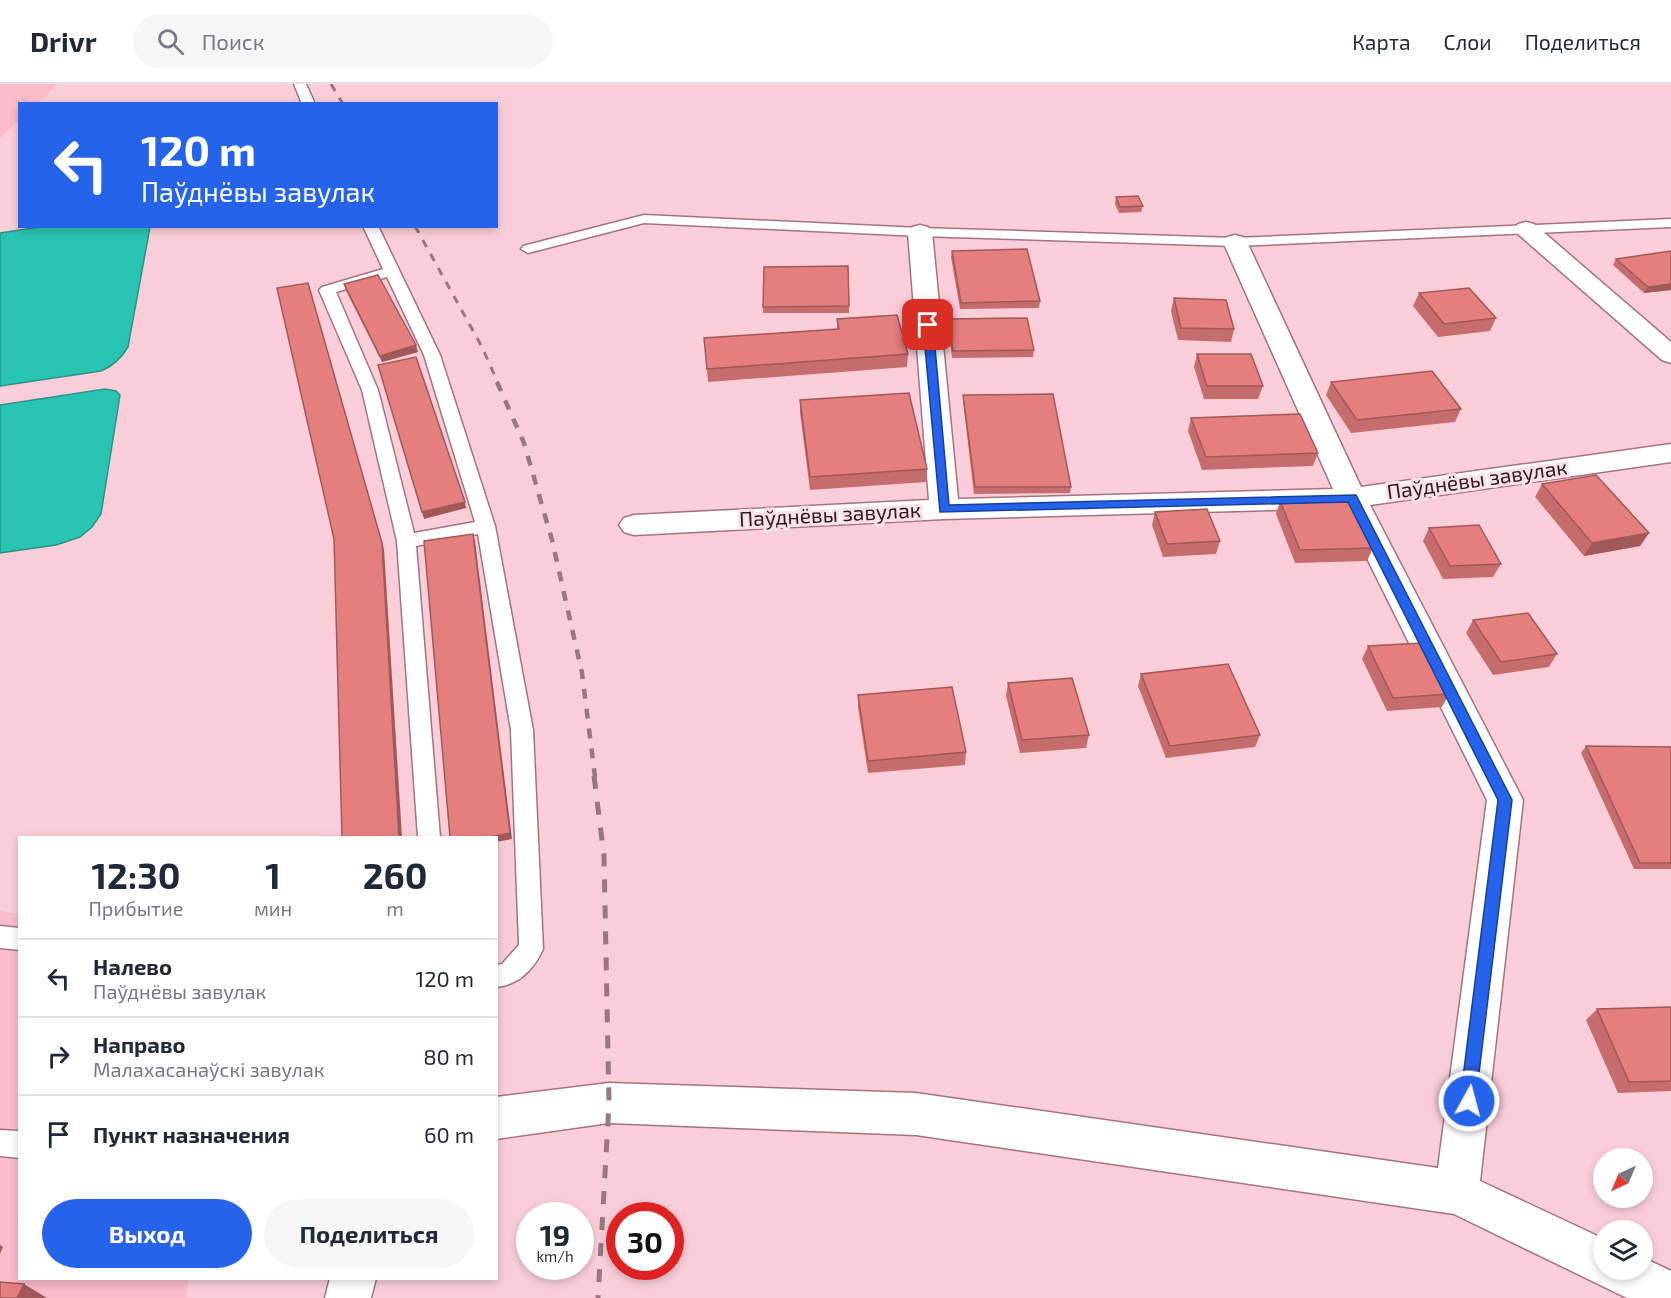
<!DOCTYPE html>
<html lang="ru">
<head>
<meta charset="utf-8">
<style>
	:root { --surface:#fff; --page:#f6f6f7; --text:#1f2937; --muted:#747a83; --line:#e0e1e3; --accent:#2563eb }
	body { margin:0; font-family:"Exo 2",sans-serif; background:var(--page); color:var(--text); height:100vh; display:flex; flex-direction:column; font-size:22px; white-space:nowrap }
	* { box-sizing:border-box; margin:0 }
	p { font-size:20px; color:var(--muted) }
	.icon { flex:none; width:33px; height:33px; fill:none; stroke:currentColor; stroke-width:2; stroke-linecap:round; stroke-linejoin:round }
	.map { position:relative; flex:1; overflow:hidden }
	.drawer { position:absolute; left:18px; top:752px; width:480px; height:444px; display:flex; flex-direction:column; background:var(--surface); border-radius:0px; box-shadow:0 3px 9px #0003 }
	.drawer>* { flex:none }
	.banner { position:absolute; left:18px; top:18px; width:480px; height:126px; border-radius:0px; box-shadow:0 3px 9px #0003; background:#2563eb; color:#fff; overflow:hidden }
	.needle { width:39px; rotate:224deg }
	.tools { position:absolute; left:1593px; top:1064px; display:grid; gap:12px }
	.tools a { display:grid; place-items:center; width:60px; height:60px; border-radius:50%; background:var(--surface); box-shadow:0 3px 9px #0003; font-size:30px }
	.speed { position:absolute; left:516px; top:1118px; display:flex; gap:12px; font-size:30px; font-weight:700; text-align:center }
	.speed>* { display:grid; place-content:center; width:78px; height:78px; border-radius:50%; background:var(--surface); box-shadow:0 3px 9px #0003; line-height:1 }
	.speed small { font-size:15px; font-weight:400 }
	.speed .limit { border:9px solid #d22; background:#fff; color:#111 }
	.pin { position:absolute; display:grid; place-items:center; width:51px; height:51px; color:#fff; margin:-26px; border-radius:12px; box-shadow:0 3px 9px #0006 }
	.me { position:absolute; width:66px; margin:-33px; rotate:7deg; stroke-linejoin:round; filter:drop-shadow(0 0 4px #0008) }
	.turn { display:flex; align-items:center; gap:21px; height:126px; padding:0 24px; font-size:27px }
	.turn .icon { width:78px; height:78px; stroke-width:2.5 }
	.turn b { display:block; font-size:42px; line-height:51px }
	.eta { display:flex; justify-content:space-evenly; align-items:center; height:102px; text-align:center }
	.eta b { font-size:36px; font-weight:700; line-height:42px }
	.action { display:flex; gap:12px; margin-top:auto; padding:12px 24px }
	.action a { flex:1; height:69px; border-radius:36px; background:var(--accent); color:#fff; font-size:24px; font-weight:700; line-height:69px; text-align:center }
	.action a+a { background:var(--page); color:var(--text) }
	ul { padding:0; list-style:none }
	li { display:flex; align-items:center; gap:18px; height:78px; padding:0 24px; border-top:2px solid var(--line) }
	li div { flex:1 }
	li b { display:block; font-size:22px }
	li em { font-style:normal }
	header { display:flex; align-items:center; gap:36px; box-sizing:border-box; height:84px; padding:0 30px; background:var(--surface); border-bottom:2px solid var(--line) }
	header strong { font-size:28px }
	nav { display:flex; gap:33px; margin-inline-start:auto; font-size:21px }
	.search { width:420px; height:54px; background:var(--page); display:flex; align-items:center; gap:15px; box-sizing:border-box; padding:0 21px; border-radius:33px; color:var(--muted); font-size:22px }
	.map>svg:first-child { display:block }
	.built { fill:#fabccb }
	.water { fill:#2ac5b2; stroke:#2b9286; stroke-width:1.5 }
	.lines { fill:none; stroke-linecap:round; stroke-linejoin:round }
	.lane-casing { stroke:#a47380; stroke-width:3 }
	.street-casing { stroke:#a47380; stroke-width:3 }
	.lane { fill:#fff; fill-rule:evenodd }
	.street { fill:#fff; fill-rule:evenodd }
	.rail-far2 { stroke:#98777f; stroke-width:3; stroke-dasharray:8 8; stroke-linecap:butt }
	.rail-far1 { stroke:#98777f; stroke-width:4.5; stroke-dasharray:10 10; stroke-linecap:butt }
	.rail { stroke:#98777f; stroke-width:5; stroke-dasharray:13 13; stroke-linecap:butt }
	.wall { fill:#c46d6c }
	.shaded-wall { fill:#a05958 }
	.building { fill:#e47f7d; stroke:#a05958; stroke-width:1.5 }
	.route { fill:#2563eb; stroke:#184099; stroke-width:1.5 }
	.labels { text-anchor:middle; stroke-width:6; stroke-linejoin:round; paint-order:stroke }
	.street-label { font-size:21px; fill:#2e1a1f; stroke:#f8e2e7 }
</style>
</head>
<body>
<header>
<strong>Drivr</strong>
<div class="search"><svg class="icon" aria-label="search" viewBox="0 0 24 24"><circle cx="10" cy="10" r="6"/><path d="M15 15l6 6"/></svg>Поиск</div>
<nav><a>Карта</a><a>Слои</a><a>Поделиться</a></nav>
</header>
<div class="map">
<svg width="1671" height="1214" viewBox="0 0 1671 1214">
	<rect width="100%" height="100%" fill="#faced8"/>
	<path class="built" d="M0,0H58L37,19L20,20L19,36L0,54Z
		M0,827L19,830L20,1194H188L186,1214H0Z"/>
	<path class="water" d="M46,142L150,143L128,263C121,275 113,282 101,287L0,302V149Z
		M105,305L116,307L120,311L101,430L92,443L80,453L56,461L0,469V321Z"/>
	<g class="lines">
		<defs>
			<path id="lane" d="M294,0H306L315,20H302Z
				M644,131L920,144L1235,154L1671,135V143L1235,162L920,152L644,139L528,169L521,165L523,162Z
				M363,142H378L440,271L495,442L533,646L543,865C534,885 519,901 496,903V881L502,880L519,861L511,646L478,450L416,462L440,753H418L397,457L362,306L319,206L322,203L383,185ZM387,193L424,271L475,438L414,449L378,306L336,208Z
				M0,842L20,844V866L0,864Z
				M0,1046L20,1047V1074L0,1072Z"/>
			<path id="street" d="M1526,138L1534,140L1671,258V279L1662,276L1518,150L1514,145L1518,140Z
				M920,141L928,143L932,148L958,415L1333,405L1223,158L1227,153L1235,151L1243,153L1247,158L1361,403L1671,360V378L1370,421L1523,716L1480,1097L1604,1155V1185H1642V1173L1671,1187V1214H1627L1454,1130L916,1051L609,1039L496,1055V1013L609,999L916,1009L1438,1084L1487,716L1342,424L944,435L634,451L624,448L619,441L624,434L634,431L929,416L908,148L912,143Z
				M330,1194H376L371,1214H325Z"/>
		</defs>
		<use href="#lane" class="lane-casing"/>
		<use href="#street" class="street-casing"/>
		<use href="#lane" class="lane"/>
		<use href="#street" class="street"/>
		<path class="rail-far2" d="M331,0L343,20
			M415,142L482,263L498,299"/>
		<path class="rail-far1" d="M497,298L524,359L552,456L582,589L595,693"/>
		<path class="rail" d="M594,692L604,772L609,1019L598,1214"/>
	</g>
	<path class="wall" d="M1116,113L1143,122L1141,128L1119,129L1115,120Z
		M952,167L1040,217L1039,224L960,225L951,173Z
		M1671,167V206L1644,209L1613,181L1616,175Z
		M848,182L849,229H763V223Z
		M344,200L418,268L382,278L346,207Z
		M1419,209L1496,234L1490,247L1438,253L1413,222Z
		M1174,214L1234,245L1231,258L1178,256L1171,227Z
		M837,235L908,270L907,283L708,298L704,254L837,245Z
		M948,235L1034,266L1033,273L952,274L948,242Z
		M1197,270L1263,302L1258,315H1204L1194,283Z
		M1331,298L1461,325L1455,338L1351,349L1326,311Z
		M963,311L1071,403L1070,409L974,410L963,317Z
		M800,316L927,385L926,398L810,406L800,329Z
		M1191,334L1318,369L1313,382L1202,386L1188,347Z
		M1542,400L1649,449L1640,462L1584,472L1535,413Z
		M1280,417L1373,464L1367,477L1295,479L1276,430Z
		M1155,428L1220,457L1216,470L1163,473L1152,441Z
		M1429,444L1501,480L1493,493L1443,495L1423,457Z
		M1473,536L1557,570L1549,583L1493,591L1466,549Z
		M1368,562L1449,610L1442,623L1387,627L1362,575Z
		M1141,590L1260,651L1255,663L1166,674L1138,602Z
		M1008,599L1089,651L1086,664L1020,669L1006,612Z
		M858,611L966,668L965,681L868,689L858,623Z
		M1586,662L1671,663V785H1634L1581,669Z
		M1671,923V1007L1618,1009L1586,936L1597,925Z"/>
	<path class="shaded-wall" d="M308,199L384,465L402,753H399Z
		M1671,200V206L1644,209L1648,203Z
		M416,261L418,268L382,278L380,272Z
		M465,418L466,424L424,435L422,428Z
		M1649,449L1640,462L1584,472L1592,459Z
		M473,450L475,457L512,755L496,758V753H491Z
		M0,1161L3,1163L0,1170Z
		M24,1200L47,1214H17Z"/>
	<path class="building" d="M1138,112L1143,122L1120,123L1116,113Z
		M1027,165L1040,217L961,219L952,167Z
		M1671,167V200L1648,203L1616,175Z
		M848,182L849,222L763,223L764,183Z
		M378,191L416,261L380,272L344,200Z
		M308,199L382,459L399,753H342L334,455L277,204Z
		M1469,204L1496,234L1444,240L1419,209Z
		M1174,214L1226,216L1234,245L1181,244Z
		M897,231L908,270L707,285L704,254L839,245L837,235Z
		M1027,234L1034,266L953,267L948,235Z
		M1197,270H1251L1263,302H1207Z
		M416,273L465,418L422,428L378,281Z
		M1432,287L1461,325L1357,336L1331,298Z
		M909,309L927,385L810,393L800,316Z
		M1053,310L1071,403H975L963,311Z
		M1300,330L1318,369L1206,373L1191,334Z
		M1596,391L1649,449L1592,459L1542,400Z
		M1350,415L1373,464L1300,466L1280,417Z
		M1207,425L1220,457L1167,460L1155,428Z
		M1479,441L1501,480L1450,482L1429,444Z
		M473,450L510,749L491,753H450L424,457Z
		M1528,529L1557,570L1501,578L1473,536Z
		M1422,559L1449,610L1393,614L1368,562Z
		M1228,580L1260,651L1170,662L1141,590Z
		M1072,594L1089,651L1022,656L1008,599Z
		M952,603L966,668L868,677L858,611Z
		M1586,662L1671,663V779H1640Z
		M1671,923V997L1629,998L1597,925Z
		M0,1198L24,1200L17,1214H0Z"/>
	<path class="route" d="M928,237L933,241L949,421L1356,411L1512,716L1475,1022L1469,1025L1463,1022L1460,1017L1498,716L1348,418L940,428L923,241Z"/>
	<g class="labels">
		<g class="street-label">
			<text transform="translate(1477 396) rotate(-8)" y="7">Паўднёвы завулак</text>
			<text transform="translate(830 431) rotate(-3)" y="7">Паўднёвы завулак</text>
		</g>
	</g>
</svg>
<div class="tools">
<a><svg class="needle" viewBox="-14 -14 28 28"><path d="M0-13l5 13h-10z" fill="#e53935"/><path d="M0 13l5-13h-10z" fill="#747a83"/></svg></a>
<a><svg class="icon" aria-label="layers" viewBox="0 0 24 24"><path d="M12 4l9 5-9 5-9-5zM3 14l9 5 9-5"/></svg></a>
</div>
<div class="speed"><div>19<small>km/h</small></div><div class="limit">30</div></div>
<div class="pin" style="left:928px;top:241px;background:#d93025"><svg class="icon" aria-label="arrive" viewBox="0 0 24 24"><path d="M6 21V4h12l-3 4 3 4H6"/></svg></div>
<svg class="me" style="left:1469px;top:1017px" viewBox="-20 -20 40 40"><circle r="17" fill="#2563eb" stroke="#fff" stroke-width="3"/><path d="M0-11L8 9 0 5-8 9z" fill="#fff"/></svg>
<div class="banner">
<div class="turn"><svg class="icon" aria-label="left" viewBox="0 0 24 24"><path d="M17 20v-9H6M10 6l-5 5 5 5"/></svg><div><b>120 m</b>Паўднёвы завулак</div></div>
</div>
<section class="drawer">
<div class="eta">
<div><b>12:30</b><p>Прибытие</p></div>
<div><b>1</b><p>мин</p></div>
<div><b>260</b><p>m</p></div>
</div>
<ul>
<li><svg class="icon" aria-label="left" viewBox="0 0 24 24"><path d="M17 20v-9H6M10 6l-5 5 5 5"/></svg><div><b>Налево</b><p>Паўднёвы завулак</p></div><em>120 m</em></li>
<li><svg class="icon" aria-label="right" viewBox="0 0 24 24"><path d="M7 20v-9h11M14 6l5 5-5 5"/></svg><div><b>Направо</b><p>Малахасанаўскі завулак</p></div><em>80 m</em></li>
<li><svg class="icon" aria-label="arrive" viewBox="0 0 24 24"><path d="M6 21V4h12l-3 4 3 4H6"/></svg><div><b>Пункт назначения</b></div><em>60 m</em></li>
</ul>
<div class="action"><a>Выход</a><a>Поделиться</a></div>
</section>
</div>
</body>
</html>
